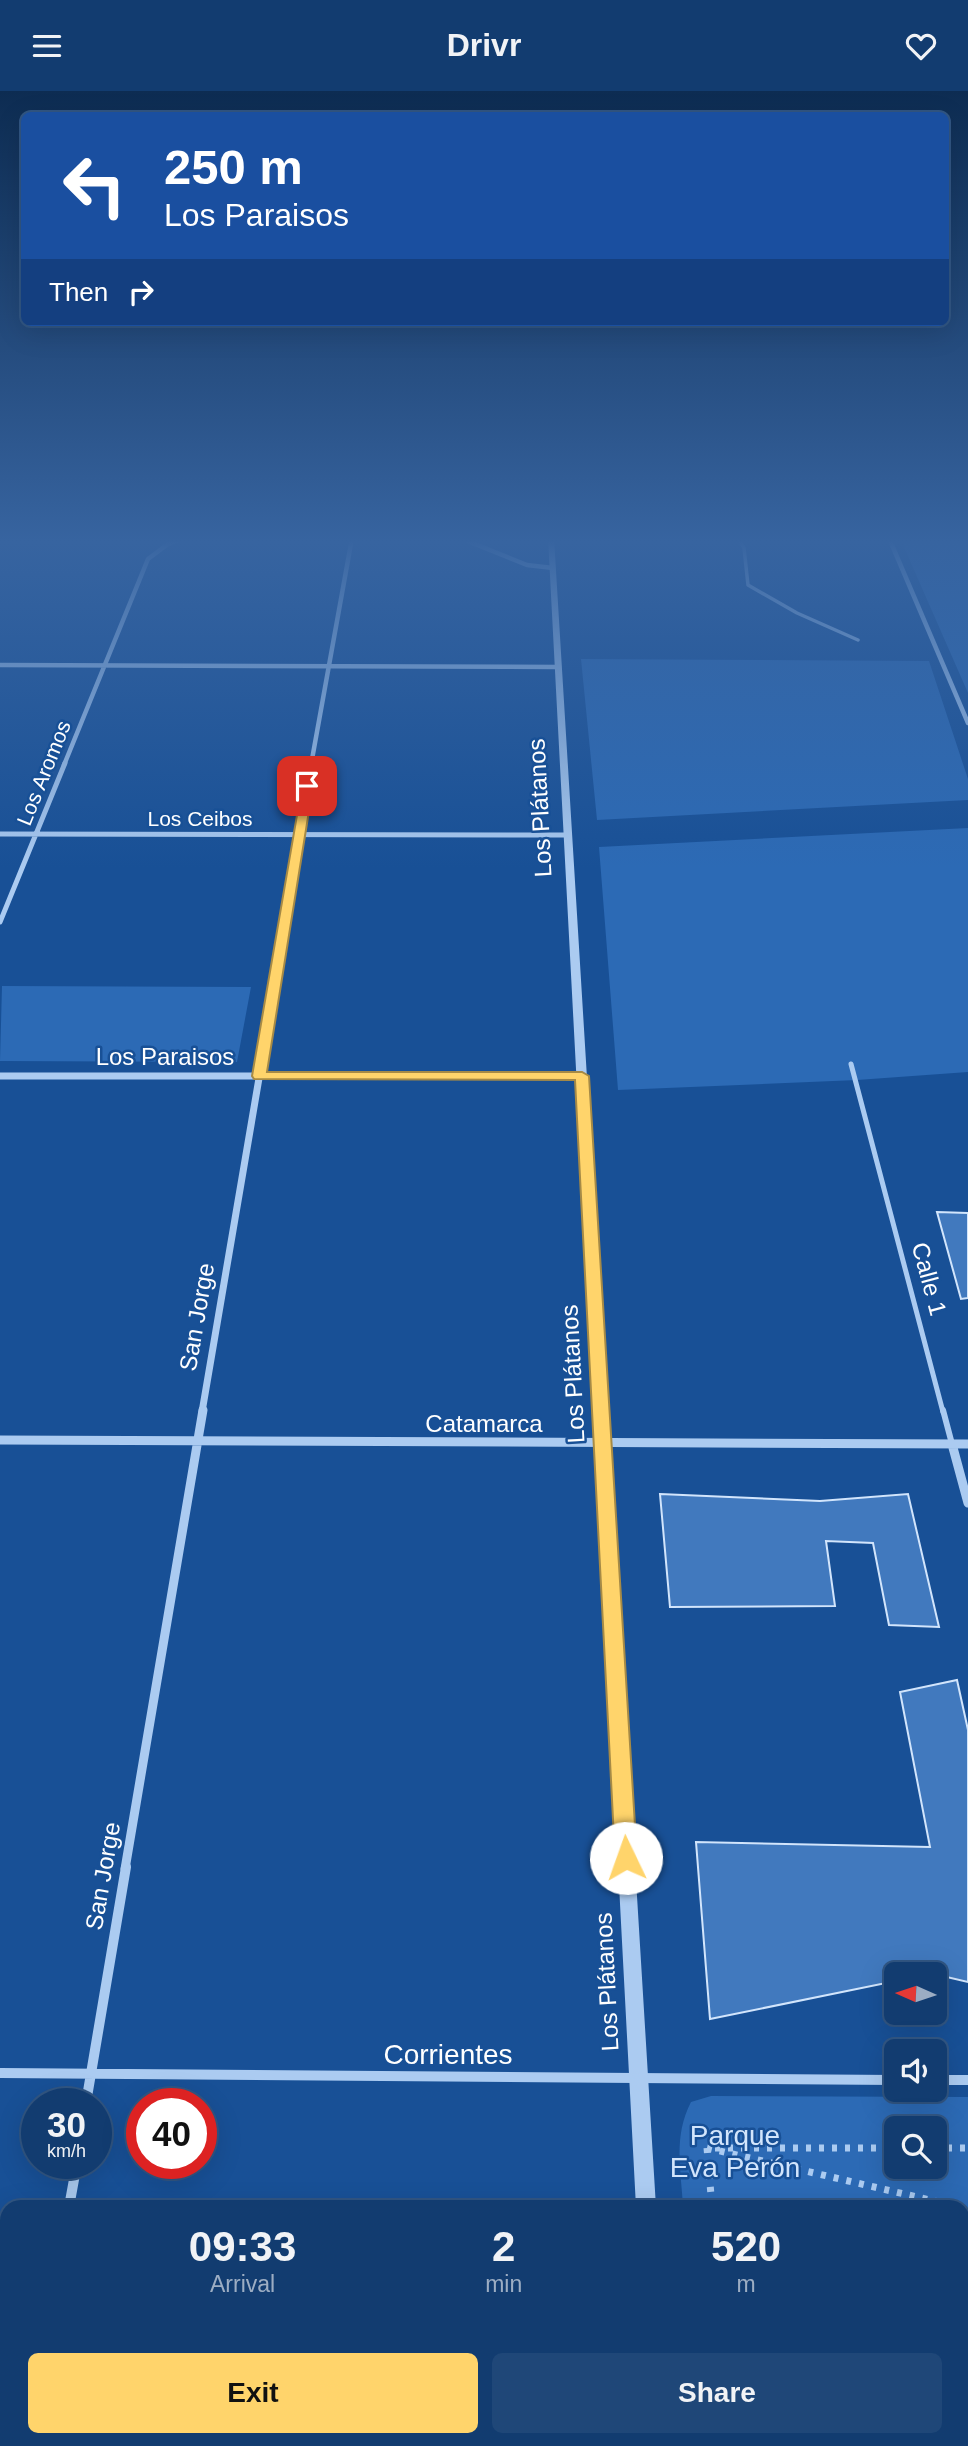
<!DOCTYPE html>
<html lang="en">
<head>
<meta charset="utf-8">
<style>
	:root { --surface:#123c70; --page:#1f4778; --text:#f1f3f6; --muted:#9cadc3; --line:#315683; --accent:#ffd46b }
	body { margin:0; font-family:Arial,sans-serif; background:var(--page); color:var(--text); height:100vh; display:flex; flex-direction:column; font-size:26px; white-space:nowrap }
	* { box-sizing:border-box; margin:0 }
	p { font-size:23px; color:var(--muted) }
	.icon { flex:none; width:38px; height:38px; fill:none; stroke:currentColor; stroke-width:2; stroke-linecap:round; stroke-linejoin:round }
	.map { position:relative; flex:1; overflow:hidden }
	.details { position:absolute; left:0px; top:2109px; width:970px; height:247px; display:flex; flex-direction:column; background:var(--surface); border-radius:21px 21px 0 0; box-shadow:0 7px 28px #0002,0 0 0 2px var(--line) }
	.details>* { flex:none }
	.hud { position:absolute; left:21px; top:21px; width:928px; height:214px; border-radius:10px; box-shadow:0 7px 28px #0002,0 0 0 2px var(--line); background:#1a4fa0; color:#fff; overflow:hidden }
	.needle { width:46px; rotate:273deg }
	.controls { position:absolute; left:884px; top:1871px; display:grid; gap:14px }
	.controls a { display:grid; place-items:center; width:63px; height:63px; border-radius:10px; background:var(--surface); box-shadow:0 7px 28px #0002,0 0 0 2px var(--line); font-size:35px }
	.speed { position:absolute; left:21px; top:1997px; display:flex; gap:14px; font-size:35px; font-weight:700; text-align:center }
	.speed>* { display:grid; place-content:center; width:91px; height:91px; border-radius:50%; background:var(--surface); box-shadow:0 7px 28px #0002,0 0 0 2px var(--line); line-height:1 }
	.speed small { font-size:18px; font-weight:400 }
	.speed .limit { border:10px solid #d22; background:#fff; color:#111 }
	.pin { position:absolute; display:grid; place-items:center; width:60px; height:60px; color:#fff; margin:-30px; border-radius:14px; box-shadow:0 4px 10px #0006 }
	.me { position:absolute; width:77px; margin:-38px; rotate:357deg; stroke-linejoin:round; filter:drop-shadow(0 0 5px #0008) }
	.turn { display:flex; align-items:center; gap:24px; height:147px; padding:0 28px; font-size:32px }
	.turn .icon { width:91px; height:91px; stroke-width:2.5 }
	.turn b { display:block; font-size:49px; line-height:60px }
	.then { display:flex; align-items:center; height:66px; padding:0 28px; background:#0003; gap:14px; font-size:26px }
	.eta { display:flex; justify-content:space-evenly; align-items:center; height:119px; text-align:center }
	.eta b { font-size:42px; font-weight:700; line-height:49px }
	.primary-button { display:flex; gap:14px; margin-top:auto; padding:14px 28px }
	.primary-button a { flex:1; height:80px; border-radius:10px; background:var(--accent); color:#111; font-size:28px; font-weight:700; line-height:80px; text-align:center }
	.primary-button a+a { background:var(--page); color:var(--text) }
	header { display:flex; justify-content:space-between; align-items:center; height:91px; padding:0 28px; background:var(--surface); font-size:32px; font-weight:700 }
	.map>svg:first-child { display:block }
	.green { fill:#2c6ab5; fill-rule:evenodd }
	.building { fill:#4179be; stroke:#d2e5fc; stroke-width:2 }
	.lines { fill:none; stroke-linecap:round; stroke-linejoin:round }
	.path { stroke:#abcbf1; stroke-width:7; stroke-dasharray:5 8; stroke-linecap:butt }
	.service-far2 { stroke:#abcbf1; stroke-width:3.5 }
	.service-far1 { stroke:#abcbf1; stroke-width:5 }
	.service { stroke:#abcbf1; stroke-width:6 }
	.minor-far4 { stroke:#abcbf1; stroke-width:4.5 }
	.minor-far3 { stroke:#abcbf1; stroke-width:5 }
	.minor-far2 { stroke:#abcbf1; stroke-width:7 }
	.minor-far1 { stroke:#abcbf1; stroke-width:9 }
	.minor { stroke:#abcbf1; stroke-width:10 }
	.tertiary { fill:#abcbf1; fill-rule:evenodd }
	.route { fill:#ffd46b; stroke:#a68a46; stroke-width:2 }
	.labels { text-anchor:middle; stroke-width:5; stroke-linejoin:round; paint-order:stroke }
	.far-street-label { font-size:21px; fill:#fff; stroke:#185096 }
	.street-label { font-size:24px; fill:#fff; stroke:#185096 }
	.near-street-label { font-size:28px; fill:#fff; stroke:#185096 }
	.near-park-label { font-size:28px; fill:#d2e5fc; stroke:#185096 }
</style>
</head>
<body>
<header><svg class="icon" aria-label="menu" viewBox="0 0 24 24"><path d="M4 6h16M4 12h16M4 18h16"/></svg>Drivr<svg class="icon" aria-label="heart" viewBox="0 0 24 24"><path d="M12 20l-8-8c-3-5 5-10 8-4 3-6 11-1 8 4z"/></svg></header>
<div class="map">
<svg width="968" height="2355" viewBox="0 0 968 2355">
	<rect width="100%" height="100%" fill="#185096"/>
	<path class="green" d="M900,447H968V602Z
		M581,568L929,570L968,688V709L597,729Z
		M968,737V981L857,989L618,999L599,756Z
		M2,895L251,896L237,971L0,970Z
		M711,2005L968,2006V2355H701L700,2349L962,2348V2116H683C681,2078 673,2046 691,2011ZM896,2037H934V2076H896Z"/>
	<path class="building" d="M937,1121L968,1122V1207L961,1208Z
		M660,1403L820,1410L908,1403L939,1536L889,1534L873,1452L826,1450L835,1515L670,1516Z
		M957,1589L968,1639V1891L934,1883H896V1890L710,1928L696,1751L930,1756L900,1601Z"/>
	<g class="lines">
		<path class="path" d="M707,2057L960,2116
			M707,2057L712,2116
			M715,2057H896
			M934,2057H968
			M962,2299L968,2303
			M730,2348L731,2355"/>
		<path class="service-far2" d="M738,447L744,457L748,494L797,522L858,549"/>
		<path class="service-far1" d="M851,973L943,1321"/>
		<path class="service" d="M943,1319L952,1353"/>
		<path class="minor-far4" d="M460,447L527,474L553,477
			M889,447L968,632
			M0,574L559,576
			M64,674L148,468L168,453L185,447
			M311,674L352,447"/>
		<path class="minor-far3" d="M0,743L568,744
			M0,831L65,672
			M263,959L312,672"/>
		<path class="minor-far2" d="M0,985H582
			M202,1321L264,958"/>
		<path class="minor-far1" d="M0,1349L968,1353
			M952,1353L968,1412
			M125,1778L203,1319"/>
		<path class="minor" d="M0,1982L896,1989
			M934,1989H968
			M86,2012L126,1776
			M69,2116L77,2072
			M29,2355L30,2348"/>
		<path class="tertiary" d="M548,447H554L656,2116H636Z
			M649,2348H671V2355H649Z"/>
	</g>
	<linearGradient id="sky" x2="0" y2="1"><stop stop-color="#0d2c52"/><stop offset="0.58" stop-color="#3764a0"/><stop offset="1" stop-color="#3764a0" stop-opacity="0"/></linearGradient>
	<rect width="968" height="777" fill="url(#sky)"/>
	<path class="route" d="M307,692L313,695L267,981H582L589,985L637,1767L634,1773L626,1776L619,1773L615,1767L575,989L254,988L252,985L302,695Z"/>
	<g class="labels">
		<g class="far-street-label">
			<text transform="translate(44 682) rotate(-68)" y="7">Los Aromos</text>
			<text x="200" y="735">Los Ceibos</text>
		</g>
		<g class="street-label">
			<text transform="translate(540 717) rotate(-93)" y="8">Los Plátanos</text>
			<text x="165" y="974">Los Paraisos</text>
			<text transform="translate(929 1188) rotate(75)" y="8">Calle 1</text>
			<text transform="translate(197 1226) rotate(-80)" y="8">San Jorge</text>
			<text transform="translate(573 1283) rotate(-93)" y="8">Los Plátanos</text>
			<text x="484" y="1341">Catamarca</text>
			<text transform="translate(103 1785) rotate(-80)" y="8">San Jorge</text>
			<text transform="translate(607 1891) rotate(-93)" y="8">Los Plátanos</text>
		</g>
		<g class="near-street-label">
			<text x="448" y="1973">Corrientes</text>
		</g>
		<g class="near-park-label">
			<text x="735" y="2054">Parque<tspan x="735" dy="32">Eva Perón</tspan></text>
		</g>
	</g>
</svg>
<div class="controls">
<a><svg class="needle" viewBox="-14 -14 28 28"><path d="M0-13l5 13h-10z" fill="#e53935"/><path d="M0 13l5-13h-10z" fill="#9cadc3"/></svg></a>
<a><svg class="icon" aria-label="sound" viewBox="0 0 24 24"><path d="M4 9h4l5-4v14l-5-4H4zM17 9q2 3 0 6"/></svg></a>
<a><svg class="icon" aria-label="search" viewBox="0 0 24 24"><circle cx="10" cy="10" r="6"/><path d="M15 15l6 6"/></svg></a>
</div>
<div class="speed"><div>30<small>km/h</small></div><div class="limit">40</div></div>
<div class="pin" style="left:307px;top:695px;background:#d93025"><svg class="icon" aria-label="arrive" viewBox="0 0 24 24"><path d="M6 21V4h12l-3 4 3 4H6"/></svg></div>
<svg class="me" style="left:626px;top:1767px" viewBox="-20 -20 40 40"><circle r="19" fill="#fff"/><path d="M0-13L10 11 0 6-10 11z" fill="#ffd46b"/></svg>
<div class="hud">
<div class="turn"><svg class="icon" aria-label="left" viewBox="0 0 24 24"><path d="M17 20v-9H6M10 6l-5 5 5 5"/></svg><div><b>250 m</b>Los Paraisos</div></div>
<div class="then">Then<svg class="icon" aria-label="right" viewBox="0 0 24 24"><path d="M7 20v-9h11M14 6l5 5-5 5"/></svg></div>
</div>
<section class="details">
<div class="eta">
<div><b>09:33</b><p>Arrival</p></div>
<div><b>2</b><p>min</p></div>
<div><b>520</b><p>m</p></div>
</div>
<div class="primary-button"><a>Exit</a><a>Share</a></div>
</section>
</div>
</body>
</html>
